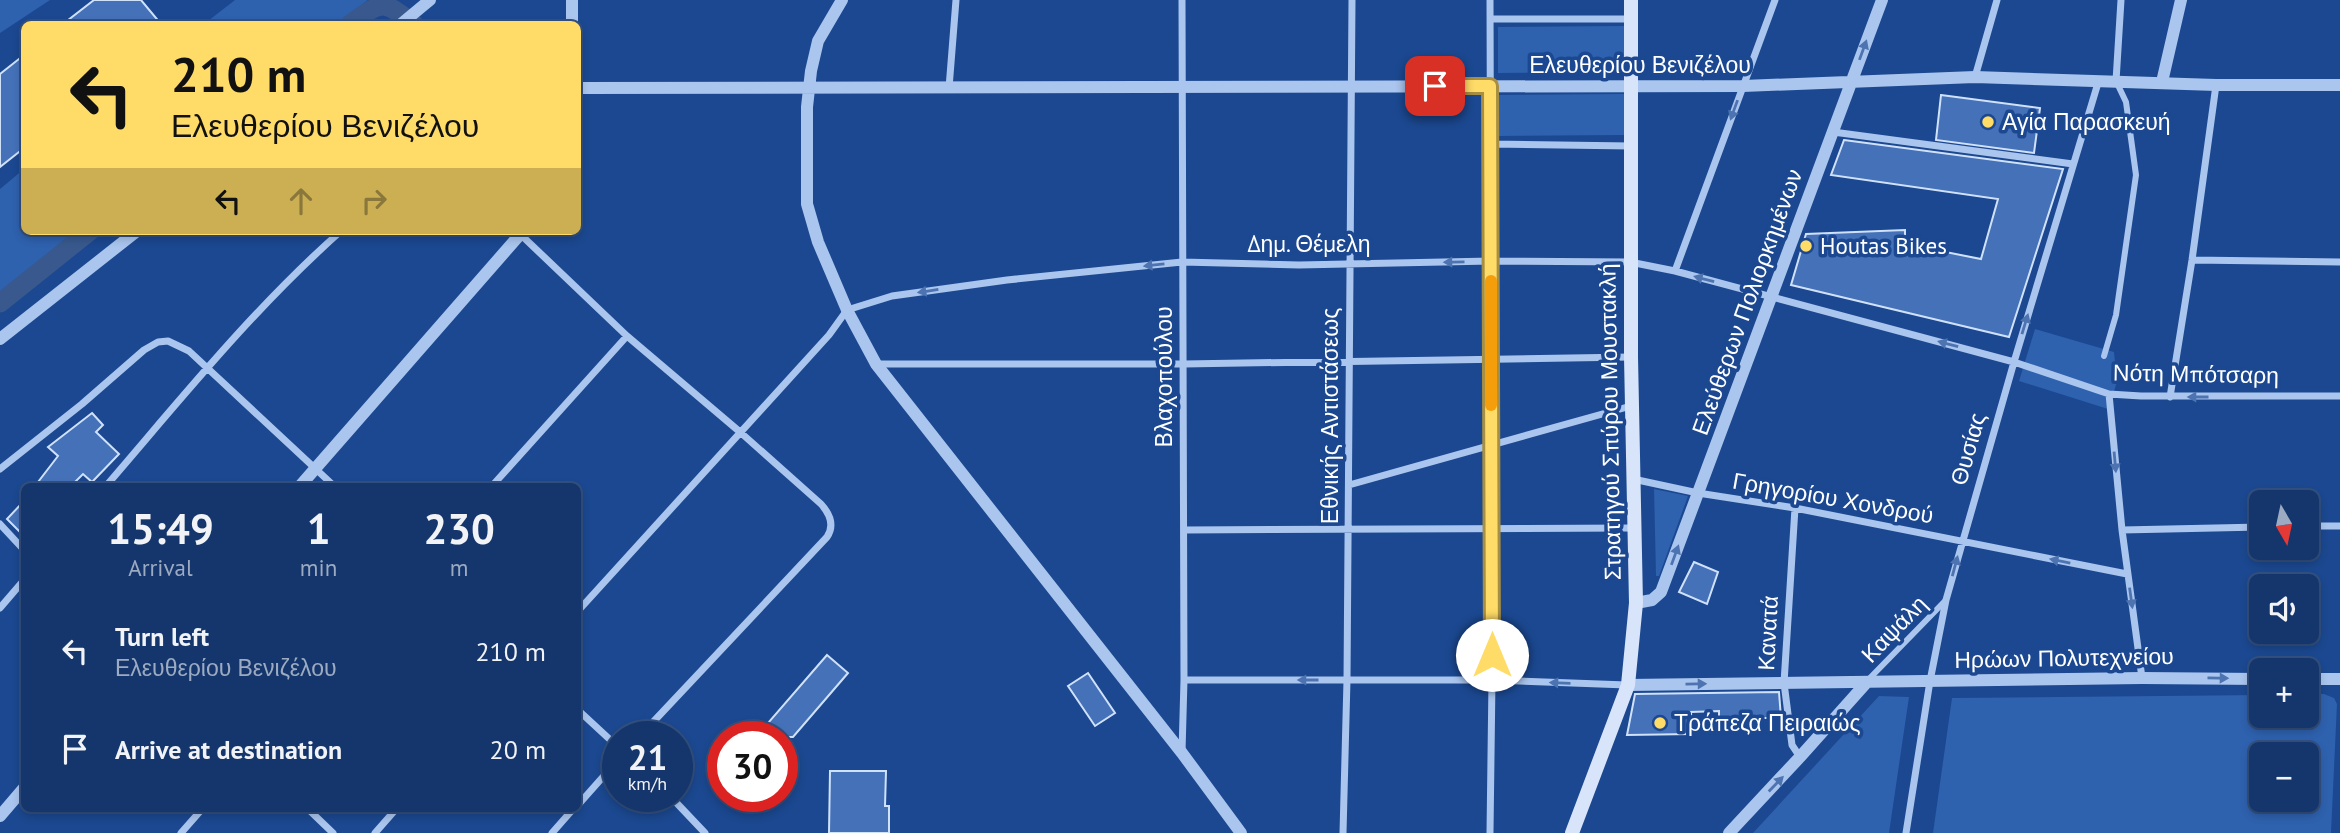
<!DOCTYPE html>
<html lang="en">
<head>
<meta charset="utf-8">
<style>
	:root { --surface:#14366c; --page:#214174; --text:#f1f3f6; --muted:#9dabc2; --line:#33507f }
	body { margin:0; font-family:"PT Sans",sans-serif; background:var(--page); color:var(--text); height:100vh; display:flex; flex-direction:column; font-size:26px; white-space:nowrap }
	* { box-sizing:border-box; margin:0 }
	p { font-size:23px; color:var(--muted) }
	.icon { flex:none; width:38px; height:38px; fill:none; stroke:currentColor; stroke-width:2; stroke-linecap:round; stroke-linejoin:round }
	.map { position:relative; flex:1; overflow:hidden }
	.details { position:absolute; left:21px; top:483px; width:560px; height:329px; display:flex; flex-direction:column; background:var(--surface); border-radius:10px; box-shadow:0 4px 10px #0003,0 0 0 2px var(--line) }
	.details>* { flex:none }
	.banner { position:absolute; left:21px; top:21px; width:560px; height:214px; border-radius:10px; box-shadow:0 4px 10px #0003,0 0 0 2px var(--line); background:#ffdb67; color:#111; overflow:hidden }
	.needle { width:46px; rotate:171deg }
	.controls { position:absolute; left:2249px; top:490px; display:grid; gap:14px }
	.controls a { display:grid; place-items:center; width:70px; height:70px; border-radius:10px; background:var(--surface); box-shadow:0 4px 10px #0003,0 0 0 2px var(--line); font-size:35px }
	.speed { position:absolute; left:602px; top:721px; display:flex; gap:14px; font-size:35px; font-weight:700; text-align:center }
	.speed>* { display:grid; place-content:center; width:91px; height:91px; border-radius:50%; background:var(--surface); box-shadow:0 4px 10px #0003,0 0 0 2px var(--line); line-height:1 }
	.speed small { font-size:18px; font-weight:400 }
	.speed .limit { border:10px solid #d22; background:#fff; color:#111 }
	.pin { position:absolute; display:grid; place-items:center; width:60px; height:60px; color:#fff; margin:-30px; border-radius:14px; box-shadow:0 4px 10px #0006 }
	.me { position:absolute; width:77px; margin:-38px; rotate:0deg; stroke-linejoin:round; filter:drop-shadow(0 0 5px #0008) }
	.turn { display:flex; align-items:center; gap:24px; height:147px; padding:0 35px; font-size:32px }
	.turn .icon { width:91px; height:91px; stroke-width:2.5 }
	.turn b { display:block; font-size:49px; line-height:60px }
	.lanes { display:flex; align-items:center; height:66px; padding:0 35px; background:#0003; justify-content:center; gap:35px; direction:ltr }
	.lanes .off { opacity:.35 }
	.eta { display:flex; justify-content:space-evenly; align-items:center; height:119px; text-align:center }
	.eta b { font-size:42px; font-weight:700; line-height:49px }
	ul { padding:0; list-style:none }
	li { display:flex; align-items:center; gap:21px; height:98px; padding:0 35px }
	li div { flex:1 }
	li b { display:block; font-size:26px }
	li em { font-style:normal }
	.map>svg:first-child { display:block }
	.green { fill:#2e61ae; fill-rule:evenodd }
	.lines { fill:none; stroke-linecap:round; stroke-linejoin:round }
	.canal { stroke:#39598e; stroke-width:19 }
	.building { fill:#4471b8; stroke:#d0e1fa; stroke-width:2 }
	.pedestrian { stroke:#aac5ee; stroke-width:6 }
	.minor { stroke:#aac5ee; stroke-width:7 }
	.tertiary { stroke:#aac5ee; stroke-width:12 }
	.secondary { stroke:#d7e4fa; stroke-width:14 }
	.oneway { fill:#4d74b1 }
	.route-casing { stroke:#a68e43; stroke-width:18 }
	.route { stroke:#ffdb67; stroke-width:12 }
	.slow { stroke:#f59e0b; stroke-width:12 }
	.poi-dot { fill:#ffdb67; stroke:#1b4890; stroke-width:2.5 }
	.labels { text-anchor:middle; stroke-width:7; stroke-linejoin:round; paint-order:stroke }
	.street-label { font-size:23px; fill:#fff; stroke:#1b4890 }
	.poi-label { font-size:23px; fill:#fff; stroke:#1b4890; text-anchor:start }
</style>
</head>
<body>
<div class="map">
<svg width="2340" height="833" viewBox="0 0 2340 833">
	<rect width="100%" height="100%" fill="#1b4890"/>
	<path class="green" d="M0,0H50L0,33Z
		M235,0H368L337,24H204Z
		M1625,26V72L1498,73V27Z
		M1624,94V135L1498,136L1497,95Z
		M24,169V231H77L0,292V189Z
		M2035,329L2114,352L2117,382L2108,409L2019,381Z
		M1654,489L1688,496L1659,576H1656Z
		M2307,694H2324L2334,698L2337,704L2331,833H1933L1952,698L2261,695V716H2306ZM2306,754V800H2261V754Z
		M1879,696L1909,697L1889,833H1753Z"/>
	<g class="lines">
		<path class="canal" d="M350,24C384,0 382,0 414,24
			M0,303L90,231"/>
	</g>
	<path class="building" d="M94,0H141L161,24H63Z
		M24,55V148L0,167V74Z
		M1941,95L2040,108L2034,153L1936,140Z
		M1844,140L2063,169L2009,337L1791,285L1806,234L1905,230V244L1981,259L1998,199L1831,175Z
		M92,413L103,425L96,432L119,454L92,482L83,474L71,486H35L58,456L48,447Z
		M24,501V536L7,519Z
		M1694,562L1718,572L1707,604L1679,592Z
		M827,655L848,673L793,737H756Z
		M1088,673L1115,713L1095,726L1068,686Z
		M1779,692L1781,718H1750V723H1719V711L1691,712L1692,734L1627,735L1635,694Z
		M830,771H886L885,806H889V833H829Z"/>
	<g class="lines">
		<path class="pedestrian" d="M2104,356L2116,315L2136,175L2126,102L2116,81
			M1868,680L1946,600"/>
		<path class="minor" d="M1490,19H1630
			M1975,77L1997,0
			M2116,81L2121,0
			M949,88L956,0
			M1833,132L2073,164
			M1491,144L1631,146
			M519,233L627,336L740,432L821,504C830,514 835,525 827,537L639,737
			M2192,260L2340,262
			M1675,271L1775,0
			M877,364H1184L1631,357
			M2109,394L2122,530L2142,678
			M2170,397L2192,260L2216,85
			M0,469L82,404L144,350L158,342L168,341L189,351L334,486
			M1633,479L1698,493L1795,508L2127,574
			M1349,485L1631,406
			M106,486C181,399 254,308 341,231
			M492,486L627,336
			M1795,508L1784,683L1792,745L1800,757
			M0,524L24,550
			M2306,526H2340
			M1184,530L1633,528
			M2122,530L2261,527
			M0,608L24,580
			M578,611L829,335L847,310L892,296L1007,280L1182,262L1299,265L1491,261L1630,262L1675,271L2014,362L2109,394L2141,396H2340
			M1184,680H1492L1627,685
			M578,710L618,747
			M1182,752L1184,680L1182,0
			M670,796L705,833
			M578,805L618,760
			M307,808L333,833
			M181,833L203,808
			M375,833L397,808
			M552,833L574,808
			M1343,833L1347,680L1352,0
			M1490,833L1492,680L1490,0
			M1906,833L1930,681L1946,600L2014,362L2098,83"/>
		<path class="tertiary" d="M572,0V24
			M842,0L818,41L811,71L807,107V204L818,242L847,310L876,364L1182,753L1241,833
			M401,24L430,0
			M2162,82L2181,0
			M578,88L1743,86L1975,77L2216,85H2340
			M0,339L137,231
			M300,486L523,231
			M1636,603L1652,600L1661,592L1882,0
			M2306,679H2340
			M1628,685L2142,678L2261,679
			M0,816L24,788
			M1729,833L1800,757L1867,682"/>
		<path class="secondary" d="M1572,833L1628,685L1636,603L1631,357V0"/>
	</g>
	<defs><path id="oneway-solid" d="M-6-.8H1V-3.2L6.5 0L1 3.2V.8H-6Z" transform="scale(1.75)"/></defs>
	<g class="oneway">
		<use href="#oneway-solid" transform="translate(1863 50) rotate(-70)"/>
		<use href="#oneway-solid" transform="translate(1734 110) rotate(110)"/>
		<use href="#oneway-solid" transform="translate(1454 262) rotate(179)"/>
		<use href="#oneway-solid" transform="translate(1154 265) rotate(174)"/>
		<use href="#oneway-solid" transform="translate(1704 279) rotate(-165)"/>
		<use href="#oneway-solid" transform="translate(928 291) rotate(171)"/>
		<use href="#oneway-solid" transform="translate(2025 324) rotate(-73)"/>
		<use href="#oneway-solid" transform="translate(1948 344) rotate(-165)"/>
		<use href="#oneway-solid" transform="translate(2198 397) rotate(180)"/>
		<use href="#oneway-solid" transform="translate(2115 462) rotate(85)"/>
		<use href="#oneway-solid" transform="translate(1675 555) rotate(-70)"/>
		<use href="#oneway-solid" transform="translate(2060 561) rotate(-169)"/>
		<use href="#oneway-solid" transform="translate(1955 566) rotate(-75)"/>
		<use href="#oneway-solid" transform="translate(2131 598) rotate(82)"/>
		<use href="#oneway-solid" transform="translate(2218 678) rotate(1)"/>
		<use href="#oneway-solid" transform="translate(1308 680) rotate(-180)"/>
		<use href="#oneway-solid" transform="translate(1560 683) rotate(-178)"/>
		<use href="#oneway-solid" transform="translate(1696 684) rotate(-1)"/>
		<use href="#oneway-solid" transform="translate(1776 784) rotate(-46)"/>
	</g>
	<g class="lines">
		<defs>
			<path id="route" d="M1435,86H1490L1492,655"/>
		</defs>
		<use href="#route" class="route-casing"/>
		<use href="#route" class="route"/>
		<path class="slow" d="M1491,281V405"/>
	</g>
	<g class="poi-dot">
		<circle cx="1988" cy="122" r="7"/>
		<circle cx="1806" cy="246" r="7"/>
		<circle cx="1660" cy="723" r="7"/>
	</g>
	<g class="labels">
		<g class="street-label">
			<text x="1640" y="73">Ελευθερίου Βενιζέλου</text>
			<text x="1309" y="252">Δημ. Θέμελη</text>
			<text transform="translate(1747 302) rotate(-70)" y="8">Ελεύθερων Πολιορκημένων</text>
			<text transform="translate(2196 374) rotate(1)" y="8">Νότη Μπότσαρη</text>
			<text transform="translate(1164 377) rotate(-90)" y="8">Βλαχοπούλου</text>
			<text transform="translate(1330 416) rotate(-90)" y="8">Εθνικής Αντιστάσεως</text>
			<text transform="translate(1610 422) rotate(-91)" y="8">Στρατηγού Σπύρου Μουστακλή</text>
			<text transform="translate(1968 449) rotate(-74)" y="8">Θυσίας</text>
			<text transform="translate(1833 498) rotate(10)" y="8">Γρηγορίου Χονδρού</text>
			<text transform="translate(1894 629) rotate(-46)" y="8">Καψάλη</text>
			<text transform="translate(1768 633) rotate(-87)" y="8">Κανατά</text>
			<text transform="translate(2064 658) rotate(-1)" y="8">Ηρώων Πολυτεχνείου</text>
		</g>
		<g class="poi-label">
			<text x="2002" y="130">Αγία Παρασκευή</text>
			<text x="1820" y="254">Houtas Bikes</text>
			<text x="1674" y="731">Τράπεζα Πειραιώς</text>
		</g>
	</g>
</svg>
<div class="controls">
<a><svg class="needle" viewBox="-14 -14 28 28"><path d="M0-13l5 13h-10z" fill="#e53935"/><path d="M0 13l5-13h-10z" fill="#9dabc2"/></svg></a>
<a><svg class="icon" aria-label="sound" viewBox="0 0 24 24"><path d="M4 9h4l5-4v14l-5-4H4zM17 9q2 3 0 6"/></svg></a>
<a>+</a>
<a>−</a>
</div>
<div class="speed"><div>21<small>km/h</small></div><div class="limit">30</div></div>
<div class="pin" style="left:1435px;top:86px;background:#d93025"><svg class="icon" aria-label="arrive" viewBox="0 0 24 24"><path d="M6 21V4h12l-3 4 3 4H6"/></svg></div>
<svg class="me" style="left:1492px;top:655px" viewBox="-20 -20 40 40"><circle r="19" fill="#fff"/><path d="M0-13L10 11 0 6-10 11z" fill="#ffdb67"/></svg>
<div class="banner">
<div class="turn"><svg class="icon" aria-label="left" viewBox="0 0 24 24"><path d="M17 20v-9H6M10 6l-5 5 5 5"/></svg><div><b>210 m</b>Ελευθερίου Βενιζέλου</div></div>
<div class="lanes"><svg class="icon" aria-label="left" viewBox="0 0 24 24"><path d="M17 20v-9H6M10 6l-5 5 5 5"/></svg><svg class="icon off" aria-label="ahead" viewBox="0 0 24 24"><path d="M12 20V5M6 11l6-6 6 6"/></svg><svg class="icon off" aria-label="right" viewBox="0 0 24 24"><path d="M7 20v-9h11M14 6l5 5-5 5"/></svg></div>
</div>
<section class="details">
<div class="eta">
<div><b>15:49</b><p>Arrival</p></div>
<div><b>1</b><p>min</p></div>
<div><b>230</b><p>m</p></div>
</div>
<ul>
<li><svg class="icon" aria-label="left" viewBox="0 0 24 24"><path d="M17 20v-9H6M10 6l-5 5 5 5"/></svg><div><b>Turn left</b><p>Ελευθερίου Βενιζέλου</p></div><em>210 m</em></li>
<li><svg class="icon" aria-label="arrive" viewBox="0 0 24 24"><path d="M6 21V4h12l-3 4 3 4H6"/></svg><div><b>Arrive at destination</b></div><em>20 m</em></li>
</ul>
</section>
</div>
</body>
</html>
